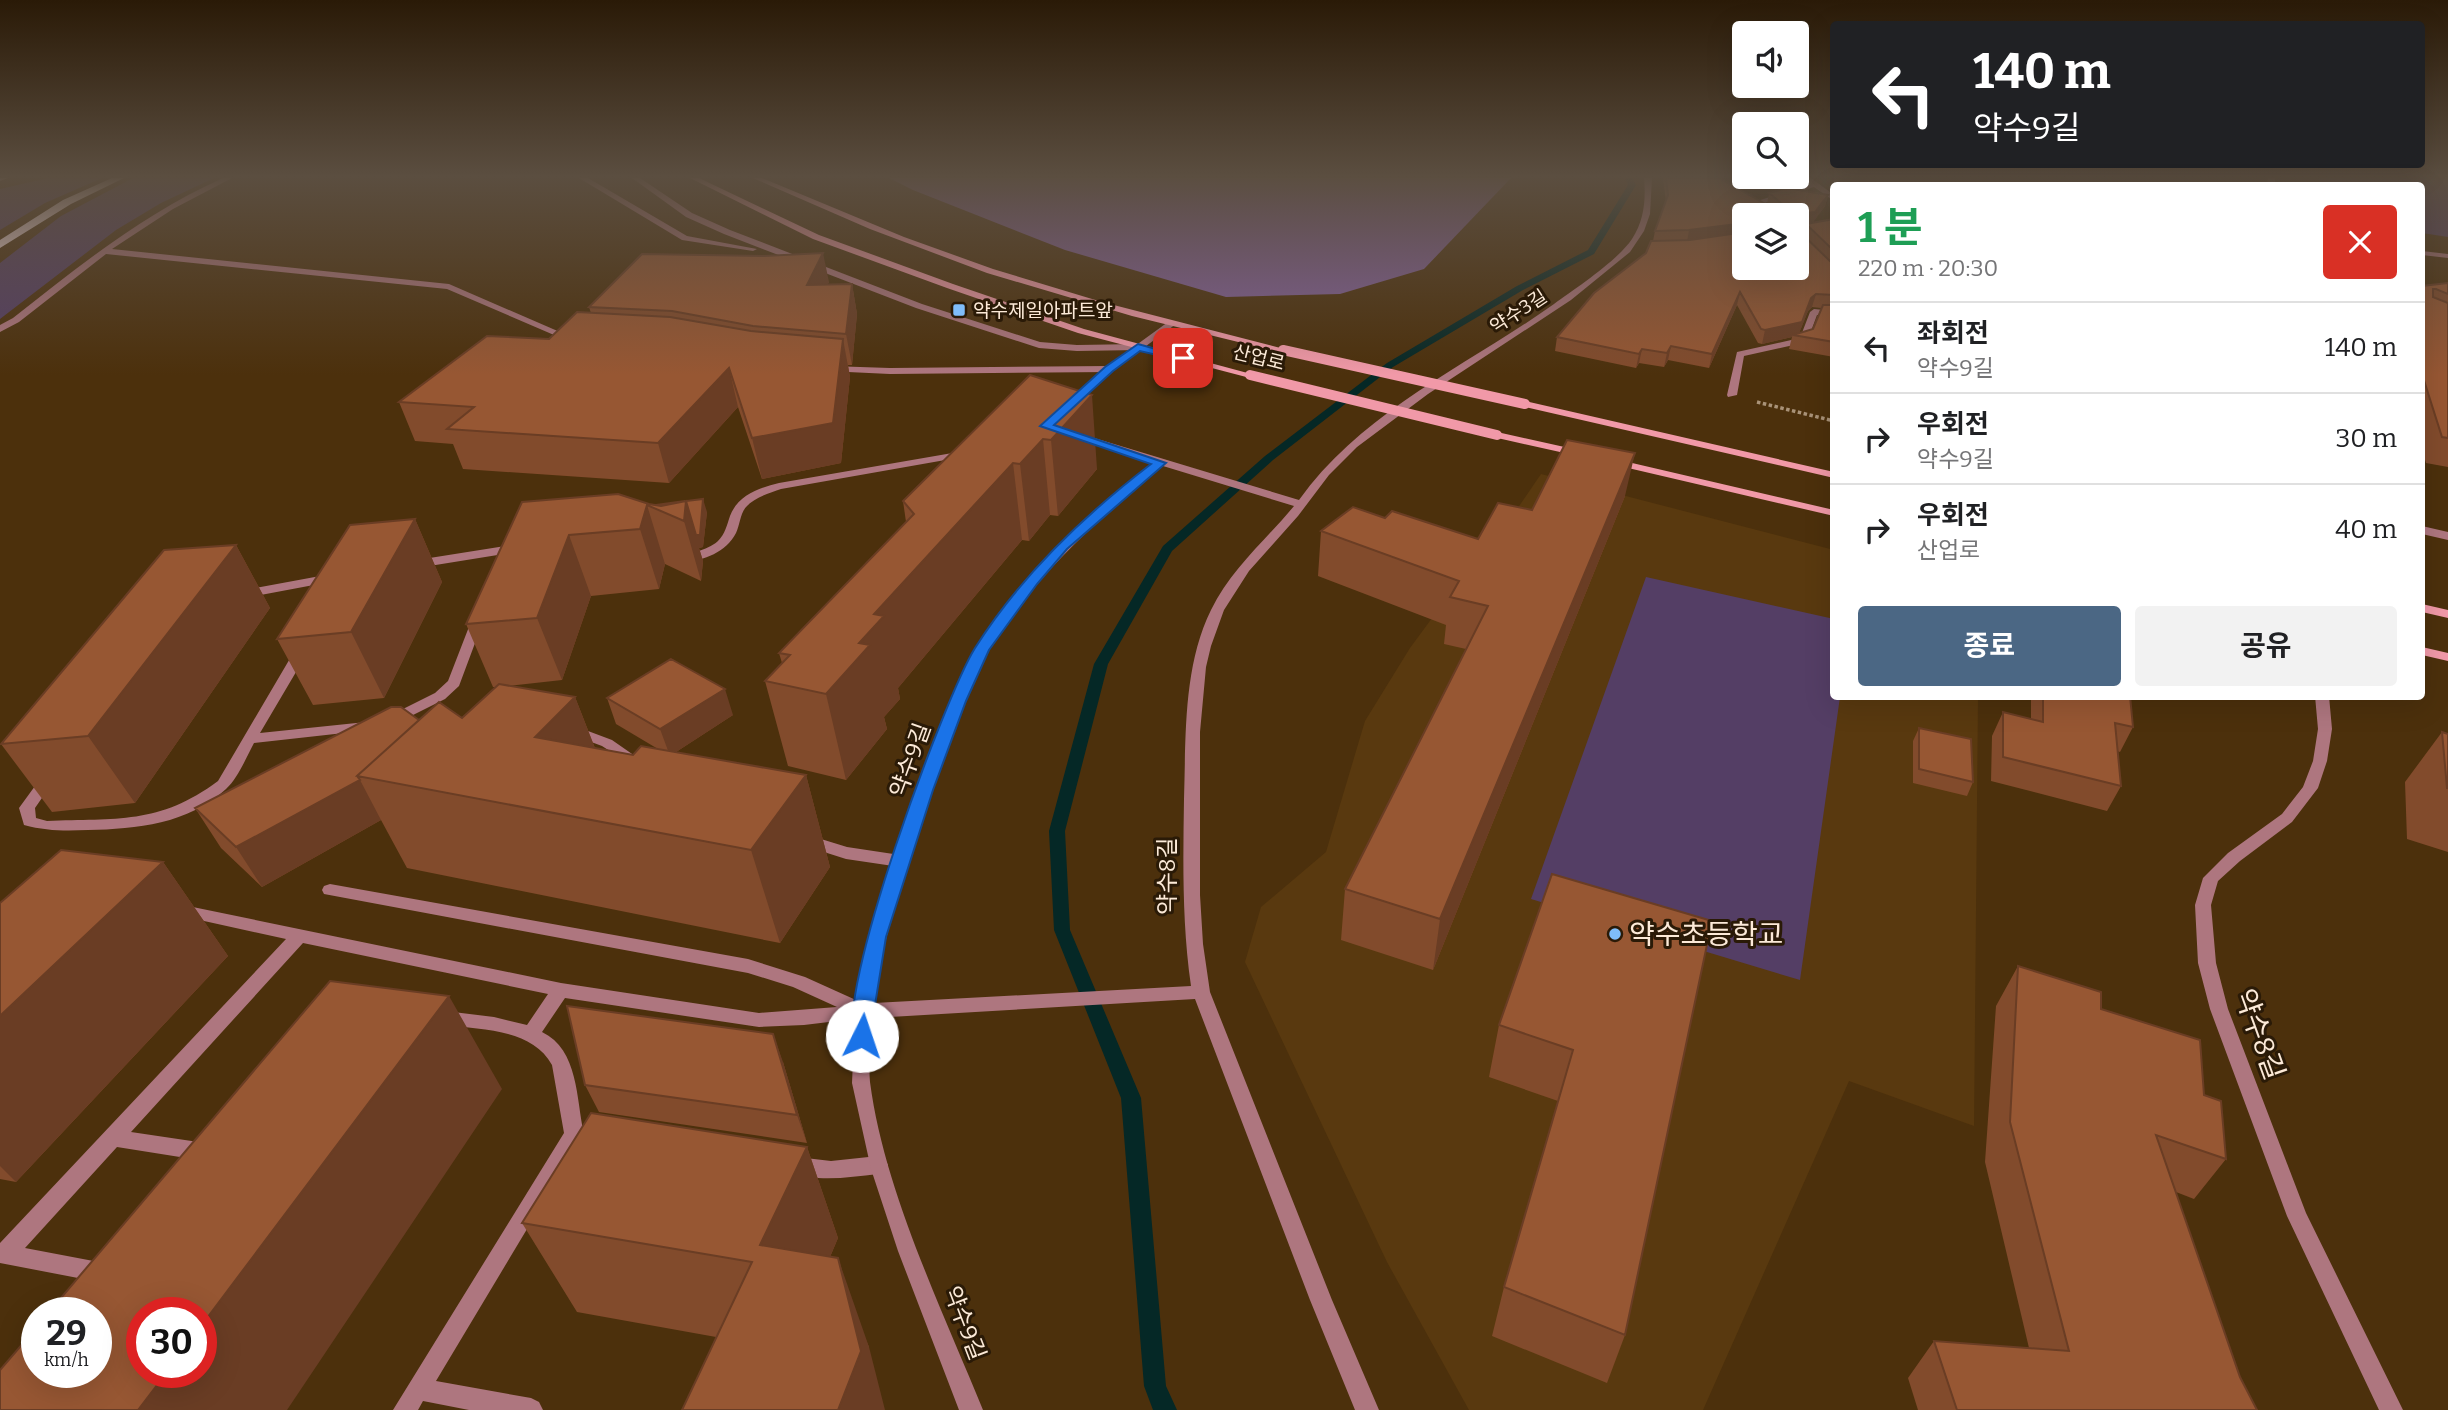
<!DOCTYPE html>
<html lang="ko">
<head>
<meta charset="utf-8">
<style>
	:root { --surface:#fff; --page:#f2f2f2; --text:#202124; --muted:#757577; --line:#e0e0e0; --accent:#4b6784 }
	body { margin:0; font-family:Bitter,"Noto Sans KR",serif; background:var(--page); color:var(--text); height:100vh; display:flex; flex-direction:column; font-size:26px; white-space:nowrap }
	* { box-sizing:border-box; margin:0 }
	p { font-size:23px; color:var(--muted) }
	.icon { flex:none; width:38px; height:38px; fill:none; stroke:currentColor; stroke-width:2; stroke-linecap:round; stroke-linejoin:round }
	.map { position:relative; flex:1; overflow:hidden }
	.side { position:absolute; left:1830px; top:182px; width:595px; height:518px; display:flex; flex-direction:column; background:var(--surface); border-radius:7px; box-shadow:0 7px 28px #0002 }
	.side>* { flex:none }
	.banner { position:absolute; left:1830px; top:21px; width:595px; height:147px; border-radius:7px; box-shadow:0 7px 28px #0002; background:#202124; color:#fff; overflow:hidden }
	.controls { position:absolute; left:1732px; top:21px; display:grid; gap:14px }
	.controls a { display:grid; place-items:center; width:77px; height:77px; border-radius:7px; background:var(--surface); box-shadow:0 7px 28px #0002; font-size:35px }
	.speed { position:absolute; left:21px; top:1297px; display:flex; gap:14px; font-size:35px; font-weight:700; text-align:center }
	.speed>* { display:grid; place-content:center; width:91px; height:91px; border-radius:50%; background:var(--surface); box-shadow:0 7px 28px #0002; line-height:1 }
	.speed small { font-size:18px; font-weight:400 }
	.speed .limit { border:10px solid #d22; background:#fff; color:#111 }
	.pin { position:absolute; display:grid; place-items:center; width:60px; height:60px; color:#fff; margin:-30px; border-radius:14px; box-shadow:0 4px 10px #0006 }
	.me { position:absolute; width:77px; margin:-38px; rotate:4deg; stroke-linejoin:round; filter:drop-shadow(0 0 5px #0008) }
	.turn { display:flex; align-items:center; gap:24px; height:147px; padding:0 28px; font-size:32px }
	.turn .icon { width:91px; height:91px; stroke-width:2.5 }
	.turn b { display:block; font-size:49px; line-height:60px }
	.round { display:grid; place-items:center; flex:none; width:74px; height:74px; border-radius:7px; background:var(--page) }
	.summary { display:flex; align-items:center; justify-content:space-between; height:119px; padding:0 28px }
	h1 { font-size:42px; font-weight:700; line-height:52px; color:#1e9e55 }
	.button { display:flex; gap:14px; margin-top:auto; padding:14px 28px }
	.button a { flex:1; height:80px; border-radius:7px; background:var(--accent); color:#fff; font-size:28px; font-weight:700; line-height:80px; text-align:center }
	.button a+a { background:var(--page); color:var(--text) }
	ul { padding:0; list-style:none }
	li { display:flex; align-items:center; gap:21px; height:91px; padding:0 28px; border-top:2px solid var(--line) }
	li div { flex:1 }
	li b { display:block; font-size:26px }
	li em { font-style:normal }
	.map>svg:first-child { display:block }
	.built { fill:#59390f }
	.green { fill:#543e65 }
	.forest { fill:#83619e }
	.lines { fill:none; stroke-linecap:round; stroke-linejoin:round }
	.stream { fill:#052826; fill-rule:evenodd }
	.path { stroke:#a99278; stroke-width:3.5; stroke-dasharray:3.5 2.5; stroke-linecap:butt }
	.service { fill:#ae767f; fill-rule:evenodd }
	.minor { fill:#ae767f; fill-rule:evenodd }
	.tertiary { fill:#ae767f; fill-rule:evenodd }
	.secondary { fill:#f199a8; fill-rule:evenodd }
	.trunk { fill:#fae2e6; fill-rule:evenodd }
	.secondary-bridge { stroke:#f199a8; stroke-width:10 }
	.wall { fill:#824b2c; fill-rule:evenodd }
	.shaded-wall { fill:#6a3d24 }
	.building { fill:#975733; stroke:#6a3d24; stroke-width:2 }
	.route { fill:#1a73e8; stroke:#114b97; stroke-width:2 }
	.poi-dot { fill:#7fbdfa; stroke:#2a1a07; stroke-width:2.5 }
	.labels { text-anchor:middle; stroke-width:6; stroke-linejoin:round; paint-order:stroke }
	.far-poi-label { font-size:19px; fill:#fcead8; stroke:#2a1a07; text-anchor:start }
	.far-street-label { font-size:19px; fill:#fcead8; stroke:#2a1a07 }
	.street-label { font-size:23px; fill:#fcead8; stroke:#2a1a07 }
	.near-poi-label { font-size:28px; fill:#fcead8; stroke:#2a1a07; text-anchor:start }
	.near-street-label { font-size:28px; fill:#fcead8; stroke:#2a1a07 }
</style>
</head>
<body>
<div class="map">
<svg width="2448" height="1410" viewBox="0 0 2448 1410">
	<rect width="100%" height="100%" fill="#4c300c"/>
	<path class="built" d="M1541,474L1834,550V696L1978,697L1974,1126L1849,1081L1703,1410H1469L1387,1262L1245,962L1261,907L1326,852L1365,721L1410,648L1483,549L1513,515Z"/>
	<path class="green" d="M48,178H102L45,203L0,230V189Z
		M133,178H214L161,203L116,230L0,319V263L61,216Z
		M2319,178H2448V237L2422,233V186L2320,185Z
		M1646,577L1834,619V696L1840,697L1800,980L1531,899Z"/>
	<path class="forest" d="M889,178H1511L1424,269L1340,294L1226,297L1065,250L913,190Z"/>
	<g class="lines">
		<path class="stream" d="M1625,178H1632L1636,185L1594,254L1523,290L1393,367L1273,460L1172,551L1108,664L1065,831L1070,930L1141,1098L1166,1386L1177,1410H1153L1144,1386L1121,1098L1054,930L1049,831L1094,664L1163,546L1265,456L1387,363L1517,286L1588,250L1628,185Z"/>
		<path class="path" d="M1757,402L1834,421"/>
		<path class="service" d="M223,178H232L173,209L112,249L449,284L576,339L568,341L447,289L106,254L19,322L0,332V325L13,318C80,265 145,213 223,178Z
			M579,178H588L687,236L757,249L753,251L682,240Z
			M632,178H640L692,213L730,230L922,304L1040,342L1077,345L1138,344L1143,347L1138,350L1077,351L1039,348L916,308L724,234L686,217Z
			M830,366L890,368L1109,366L1114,369L1109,372L890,374L827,371L825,369Z
			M964,451L968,452V456L781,489C770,493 755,497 746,507C740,514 740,525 736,533C726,553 704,559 684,564L678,560C689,551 706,552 718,541C725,534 727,525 730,516C738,495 759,488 779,483Z
			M518,544L524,548L522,551L417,568L411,564L417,560Z
			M331,574L337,578L335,581L245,598L239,594L245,590Z
			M478,615L484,619L459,686L445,699L397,723H387L385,720L387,717L435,693L448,681L472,619Z
			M302,646L309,650L260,733L366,722L371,724L373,727L371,730L254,743C246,758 238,778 226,789C188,824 137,829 88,830C65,831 46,831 24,825L19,808L43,775L48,774L55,779L35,808L36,818L47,821C116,818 159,825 218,781L295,650Z
			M572,725L612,740L645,763L643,766H633L602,746L567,733L565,730Z
			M808,835L847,847L900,855L906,857L908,861L906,865L900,867L846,859L802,845L800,841L802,837Z
			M330,884L748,959L805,977L867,1005L871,1011L868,1016L862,1018L804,1025L759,1027L565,998L542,1032C579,1050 576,1099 584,1134L436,1381L531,1398L539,1402L543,1410H469L423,1401L418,1410H393L564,1133L552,1065C532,1028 481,1030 445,1025L439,1023L436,1018L439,1013L445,1011L494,1017L527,1025L548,994L303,943L131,1132L205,1143L212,1146L215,1152L212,1158L205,1161L117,1147L25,1248L104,1263L112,1266L115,1273L112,1280L104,1283L0,1263V1243L286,939L177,915L175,911L177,907L183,905L561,983L759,1013L837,1007L793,987L748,973L324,894L322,890L324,886Z
			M878,1156L885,1159L888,1165L885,1171L878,1174C849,1177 818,1183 790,1172L787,1166L790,1160L797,1157L831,1161Z"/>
		<path class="minor" d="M1644,178H1652L1650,214L1644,231L1630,252L1571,300L1428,394L1357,447L1329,475L1298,516L1249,571L1224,610L1211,646L1206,667L1200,732V895L1203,944L1210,992L1332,1300L1379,1410H1355L1310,1300L1195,999L873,1018C872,1038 868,1061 870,1082C884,1190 942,1309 983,1410H959L898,1251L871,1169L852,1083L855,1015L853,1011L869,936L890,864L950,701L969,659L998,616L1038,567L1082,522L1154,463L1072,436L1077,433L1081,434L1299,500C1364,410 1467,366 1554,304C1576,288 1617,261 1632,239C1644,221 1646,200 1644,178ZM1163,466L1294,506C1266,540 1231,569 1211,610C1183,667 1186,736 1184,799C1183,861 1182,924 1191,986L874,1003C886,918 915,838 944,758C958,720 969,680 991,645C1037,575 1098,518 1163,466Z
			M1805,178H1811L1834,195V201L1814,187L1758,205L1751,203L1810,184Z
			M2071,184H2096L2099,186H2068Z
			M1834,224V228L1797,232V228Z
			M2422,251L2448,254V258L2422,255Z
			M1814,309L1834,311V317L1817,315L1807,342L1744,356L1737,395L1728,397L1727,395L1737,352L1800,338L1810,312Z
			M1168,322L1176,324L1112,371L1075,406H1067V402L1106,367Z
			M2422,526L2448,532V540L2422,534Z
			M2315,696H2329L2332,729L2327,761L2318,788L2292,822L2240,861L2218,881L2211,905L2216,963L2228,1009L2306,1213L2403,1410H2379L2287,1216L2210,1009L2198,963L2195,905L2203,878L2228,853L2282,814L2303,787L2313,761L2318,729Z"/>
		<path class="tertiary" d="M2268,178H2275V186H2267Z"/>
		<path class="secondary" d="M690,178H699L819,235L953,284L1084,329L1255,375L1250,378L1078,333L947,288L813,239Z
			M753,178H762L904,237L993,269L1102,302L1288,350L1283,353L1132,316L987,273L870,229Z
			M1525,401L1834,472V478L1521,406L1520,404Z
			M1497,432L1578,450L1583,453L1578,456L1493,437L1492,435Z
			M1615,459L1834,510V516L1611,464L1610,462Z
			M2422,604L2448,610V618L2422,612Z
			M2422,647L2448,653V661L2422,655Z"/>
		<path class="trunk" d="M0,178H8L0,181Z
			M112,178H124L71,204L0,248V240L63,200Z"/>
		<path class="secondary-bridge" d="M1283,350L1525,404
			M1250,375L1497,435"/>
	</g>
	<path class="wall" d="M1663,178H1719L1767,204L1769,193L1828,195L1825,206L1812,223L1834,219V357L1789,349L1792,337L1762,344L1758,343L1737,305L1709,368L1668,360L1664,367L1639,363L1636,368L1555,351L1557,337L1646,253L1653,241L1655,231L1666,202ZM1745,215L1797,268H1745ZM1805,225L1803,235L1798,230V226ZM1812,307L1821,308L1813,329L1799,333L1808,311Z
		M829,282L827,285L852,284L857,314L852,365H848L850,377L841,463L762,479L738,407L669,483L463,469L453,444L415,441L399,402L549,339L591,313L589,307Z
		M2448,283V467L2426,463L2422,450V286Z
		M1030,375L1097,469L1058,516L1050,515L1029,541L1022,540L898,688L900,699L884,717L887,729L846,780L788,766L765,681L782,663L779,653L906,522L903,501Z
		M1625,496L1433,970L1341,940L1345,889L1466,649L1444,644L1446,625L1318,576L1321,531L1385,518L1478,539L1532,510Z
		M522,502L649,504L707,512L703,547L699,548L703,561L701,581L665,564L659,589L591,596L562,680L508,686L575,697L595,748L633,755L658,749L616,724L607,698L733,715L676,752L806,775L830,867L780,943L407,868L381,820L262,887L221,848L195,808L419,720L462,718L496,687H493L466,624Z
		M415,519L442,582L384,698L313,705L277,639Z
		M236,545L270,608L135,803L52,812L1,744Z
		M2031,696H2130L2133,727L2120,752L2117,751L2121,786L2107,811L1991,781L1992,736L2003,712L2031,719Z
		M1919,728L1973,782L1967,796L1913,783V741Z
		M2442,732L2448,734V852L2407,839L2405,782Z
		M163,862L228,956L16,1182L0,1179V903Z
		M1712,921L1625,1335L1607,1383L1492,1336L1504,1287L1558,1101L1489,1077L1499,1025Z
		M2018,966L2101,1009L2204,1095L2226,1159L2194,1199L2176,1192L2240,1377L2257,1410H1918L1908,1378L1934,1341L2029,1348L1985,1162L1996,1006Z
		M783,1062L807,1143L599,1112L585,1085Z
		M807,1147L838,1238L830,1257L869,1347L716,1337L577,1312L522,1223Z"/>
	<path class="shaded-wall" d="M1828,195L1825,206L1812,224L1797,226L1798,214Z
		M1745,223V234L1687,242L1689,230Z
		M823,253L829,282L813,315L807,285Z
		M852,284L857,314L852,365L846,334Z
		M1740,292L1737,305L1709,368L1712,354Z
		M1816,294L1812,307L1808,311L1798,336L1793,335L1792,337L1762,344L1765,330Z
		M843,339L850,377L841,463L762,479L752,438Z
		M1671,346L1668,360L1664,367L1667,353Z
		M1642,349L1639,363L1636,368L1639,354Z
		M729,368L738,407L669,483L658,443Z
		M1092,395L1097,469L1058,516L1051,440Z
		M1043,439L1050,515L1029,541L1020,464Z
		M1635,453L1625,496L1433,970L1440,919Z
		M1013,463L1022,540L898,688L900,699L884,717L887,729L846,780L826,694L859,643L874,614Z
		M703,499L707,512L703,547L699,548L703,561L701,581L684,521L686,501Z
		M647,505L665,564L659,589L640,529Z
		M415,519L442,582L384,698L351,632Z
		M569,535L591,596L562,680L537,618Z
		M236,545L270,608L135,803L88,736Z
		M725,689L733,715L670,756L660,729Z
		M575,697L610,787L535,737Z
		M806,775L830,867L780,943L751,850Z
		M360,780L381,820L262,887L236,847Z
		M163,862L228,956L16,1182L0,1166V1016Z
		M449,996L502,1089L287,1410H138L167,1372H201V1326Z
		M773,1034L783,1062L807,1143L797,1115Z
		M807,1147L838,1238L797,1334L760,1245Z
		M838,1258L869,1347L885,1410H838Z"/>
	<path class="building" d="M1666,178H1719L1769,206H1778L1781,203L1769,193L1787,188L1828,195L1815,212L1798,214V230L1834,265V295L1816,294L1811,298L1802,322L1765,330L1761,329L1740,292L1712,354L1671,346L1667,353L1642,349L1639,354L1557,337L1594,293L1646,253L1651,241L1690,240L1745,232V268H1797V215H1745V223L1689,230L1655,231L1668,195Z
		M1834,219V251L1806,224Z
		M823,253L807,285L852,284L846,334L753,326L672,311L589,307L642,254L764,256Z
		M2448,283V294L2436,289H2433V297L2448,303V438L2442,437L2422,374V286Z
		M1823,305H1834V342L1793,335L1813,329Z
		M577,312L670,317L751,331L843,339L833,423L752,438L729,368L658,443L447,429L474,407L399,402L487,336L549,339Z
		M1030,375L1092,395L1051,440L1043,439L1020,464L1013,463L874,614L884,616L859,643L870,645L826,694L765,681L790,655L779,653L914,514L903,501Z
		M1567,440L1635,453L1440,919L1345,889L1488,606L1450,597L1459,581L1321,531L1353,507L1385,518L1392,511L1478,539L1498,503L1532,510Z
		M618,494L649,504L661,506L686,501L684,521L647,505L640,529L569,535L537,618L466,624L522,502Z
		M703,499L700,535H696L686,501Z
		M685,501L661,506L656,505Z
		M415,519L351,632L277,639L350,525Z
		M236,545L88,736L1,744L164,550Z
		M671,659L725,689L660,729L607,698Z
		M499,684L575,697L535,737L633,755L641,746L806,775L751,850L357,776L439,702L462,718Z
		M2043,696H2130L2133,727L2115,723L2121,786L2003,757V712L2043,722Z
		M391,707H401L419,720L357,776L360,780L236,847L195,808Z
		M1919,728L1971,739L1973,782L1919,769Z
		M2442,732L2448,734V788H2447Z
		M61,850L163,862L0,1016V903Z
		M1552,874L1712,921L1625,1335L1504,1287L1573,1050L1499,1025Z
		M2018,966L2101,992V1009L2200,1040L2204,1095L2221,1101L2226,1159L2156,1135L2240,1377L2257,1410H1957L1934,1341L2069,1351L2010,1122Z
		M330,981L449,996L201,1326V1312H142V1372H167L138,1410H0V1370L37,1327V1372H96V1312H49Z
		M567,1006L773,1034L797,1115L585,1085Z
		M591,1113L807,1147L760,1245L838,1258L861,1351L838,1410H682L752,1262L522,1223Z"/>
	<linearGradient id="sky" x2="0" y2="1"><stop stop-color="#2a1a07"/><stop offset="0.47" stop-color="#5b4e40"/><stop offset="1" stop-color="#5b4e40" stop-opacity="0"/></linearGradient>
	<rect width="2448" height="375" fill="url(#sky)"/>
	<path class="route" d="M1138,344L1188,358L1183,361L1140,351L1113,371L1054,425L1166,463L1067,549L1037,584L989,650L966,701L933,790L886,937L869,1042L862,1044L855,1042C833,998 945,696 975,648C1021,575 1083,516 1151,464L1040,426L1105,367Z"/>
	<g class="poi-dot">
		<rect x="952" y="303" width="14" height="14" rx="3.5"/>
		<circle cx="1615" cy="934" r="7"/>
	</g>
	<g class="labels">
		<g class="far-poi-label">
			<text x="973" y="317">약수제일아파트앞</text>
		</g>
		<g class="far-street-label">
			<text transform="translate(1518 311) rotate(-33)" y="7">약수3길</text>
			<text transform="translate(1259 357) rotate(14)" y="7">산업로</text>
		</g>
		<g class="street-label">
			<text transform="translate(910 760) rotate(-70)" y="8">약수9길</text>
			<text transform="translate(1167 876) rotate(-90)" y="8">약수8길</text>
			<text transform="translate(965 1323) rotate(69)" y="8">약수9길</text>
		</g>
		<g class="near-poi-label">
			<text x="1629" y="944">약수초등학교</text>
		</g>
		<g class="near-street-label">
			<text transform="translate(2260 1034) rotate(70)" y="10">약수8길</text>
		</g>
	</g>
</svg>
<div class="controls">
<a><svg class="icon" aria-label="sound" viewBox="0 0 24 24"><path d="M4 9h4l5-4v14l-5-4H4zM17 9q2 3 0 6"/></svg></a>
<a><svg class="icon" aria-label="search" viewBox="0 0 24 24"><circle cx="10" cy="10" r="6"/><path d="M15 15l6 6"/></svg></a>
<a><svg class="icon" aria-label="layers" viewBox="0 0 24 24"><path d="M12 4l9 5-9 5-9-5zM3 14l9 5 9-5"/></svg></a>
</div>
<div class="speed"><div>29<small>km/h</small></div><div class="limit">30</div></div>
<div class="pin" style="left:1183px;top:358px;background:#d93025"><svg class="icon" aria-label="arrive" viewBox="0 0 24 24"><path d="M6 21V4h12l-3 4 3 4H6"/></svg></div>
<svg class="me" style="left:862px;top:1036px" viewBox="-20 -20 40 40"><circle r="19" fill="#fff"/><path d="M0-13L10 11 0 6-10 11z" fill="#1a73e8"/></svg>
<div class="banner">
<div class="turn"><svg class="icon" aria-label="left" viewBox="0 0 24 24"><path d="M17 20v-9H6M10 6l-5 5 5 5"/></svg><div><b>140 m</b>약수9길</div></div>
</div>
<section class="side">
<div class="summary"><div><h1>1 분</h1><p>220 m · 20:30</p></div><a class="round" style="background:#d93025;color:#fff"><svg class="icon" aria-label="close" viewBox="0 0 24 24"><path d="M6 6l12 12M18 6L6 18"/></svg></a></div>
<ul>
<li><svg class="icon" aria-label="left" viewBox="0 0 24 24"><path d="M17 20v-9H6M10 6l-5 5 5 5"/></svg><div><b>좌회전</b><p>약수9길</p></div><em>140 m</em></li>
<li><svg class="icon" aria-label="right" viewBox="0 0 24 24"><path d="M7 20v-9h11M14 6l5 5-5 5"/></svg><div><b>우회전</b><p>약수9길</p></div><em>30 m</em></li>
<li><svg class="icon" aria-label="right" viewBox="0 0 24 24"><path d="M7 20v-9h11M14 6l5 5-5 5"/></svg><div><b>우회전</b><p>산업로</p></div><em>40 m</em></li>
</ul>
<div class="button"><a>종료</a><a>공유</a></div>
</section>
</div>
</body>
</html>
